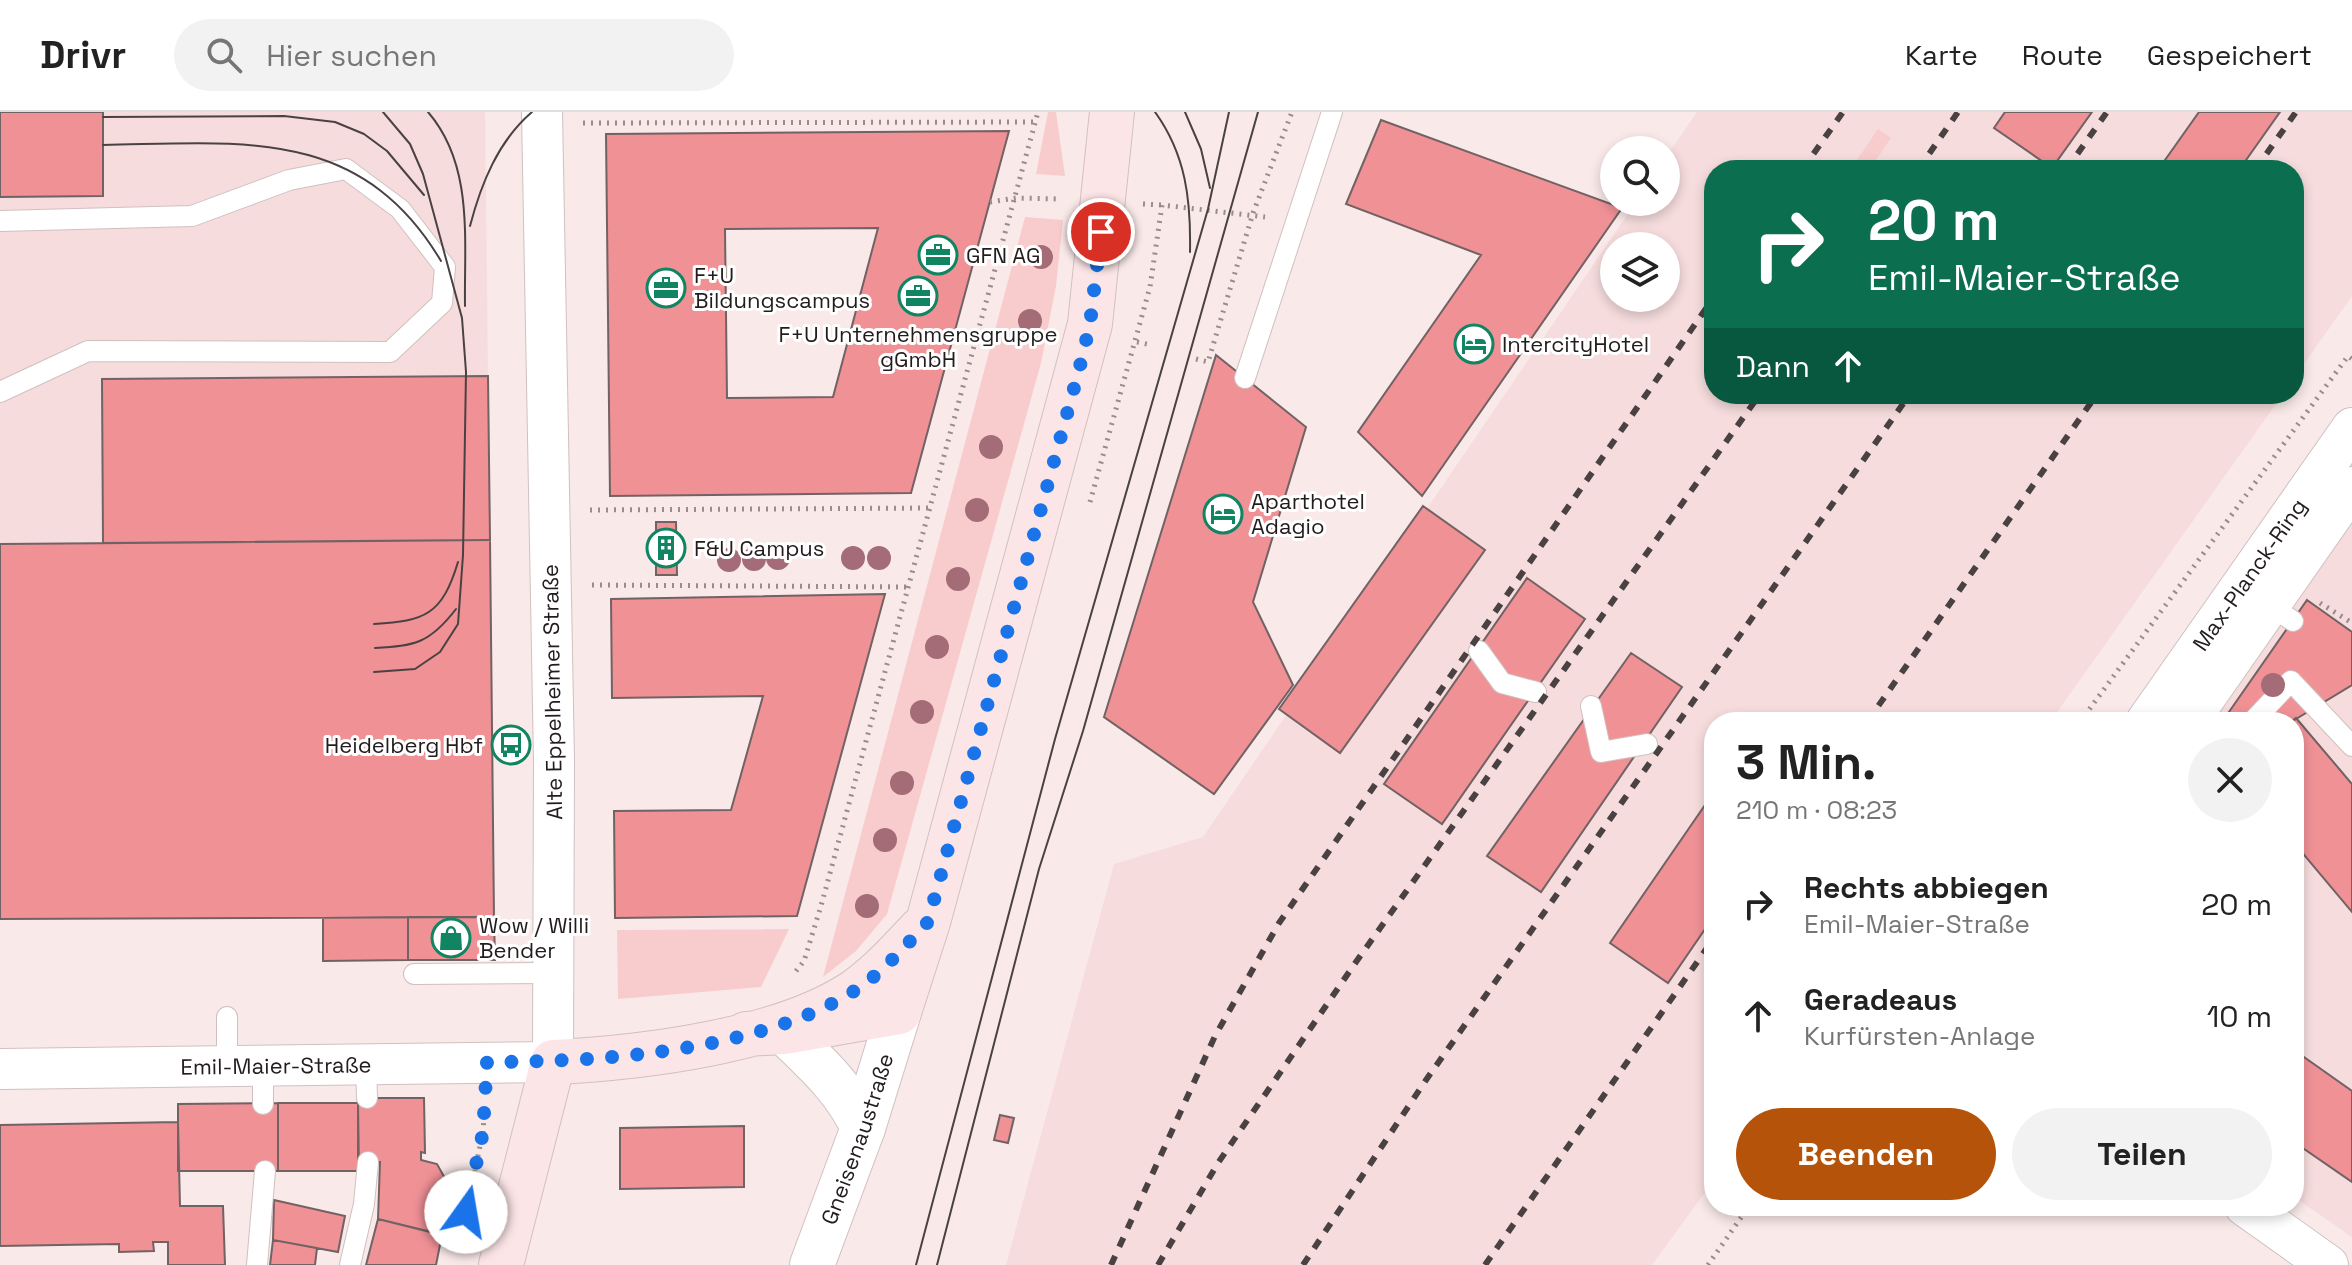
<!DOCTYPE html>
<html lang="de">
<head>
<meta charset="utf-8">
<style>
	:root { --surface:#fff; --page:#f2f2f2; --text:#222; --muted:#767676; --line:#e0e0e0; --accent:#b45309 }
	body { margin:0; font-family:"Space Grotesk",sans-serif; background:var(--page); color:var(--text); height:100vh; display:flex; flex-direction:column; font-size:30px; white-space:nowrap }
	* { box-sizing:border-box; margin:0 }
	p { font-size:26px; color:var(--muted) }
	.icon { flex:none; width:44px; height:44px; fill:none; stroke:currentColor; stroke-width:2; stroke-linecap:round; stroke-linejoin:round }
	.map { position:relative; flex:1; overflow:hidden }
	.details { position:absolute; left:1704px; top:600px; width:600px; height:504px; display:flex; flex-direction:column; background:var(--surface); border-radius:32px; box-shadow:0 4px 12px #0003 }
	.details>* { flex:none }
	.guide { position:absolute; left:1704px; top:48px; width:600px; height:244px; border-radius:32px; box-shadow:0 4px 12px #0003; background:#0b6e4f; color:#fff; overflow:hidden }
	.buttons { position:absolute; left:1600px; top:24px; display:grid; gap:16px }
	.buttons a { display:grid; place-items:center; width:80px; height:80px; border-radius:50%; background:var(--surface); box-shadow:0 4px 12px #0003; font-size:40px }
	.pin { position:absolute; display:grid; place-items:center; width:68px; height:68px; color:#fff; margin:-34px; border:4px solid #fff; border-radius:50%; box-shadow:0 2px 8px #0007 }
	.me { position:absolute; width:88px; margin:-44px; rotate:13deg; stroke-linejoin:round; filter:drop-shadow(0 0 6px #0008) }
	.turn { display:flex; align-items:center; gap:28px; height:168px; padding:0 32px; font-size:36px }
	.turn .icon { width:104px; height:104px; stroke-width:2.5 }
	.turn b { display:block; font-size:56px; line-height:68px }
	.then { display:flex; align-items:center; height:76px; padding:0 32px; background:#0003; gap:16px; font-size:30px }
	.round { display:grid; place-items:center; flex:none; width:84px; height:84px; border-radius:42px; background:var(--page) }
	.overview { display:flex; align-items:center; justify-content:space-between; height:136px; padding:0 32px }
	h1 { font-size:48px; font-weight:700; line-height:60px }
	.cta { display:flex; gap:16px; margin-top:auto; padding:16px 32px }
	.cta a { flex:1; height:92px; border-radius:48px; background:var(--accent); color:#fff; font-size:32px; font-weight:700; line-height:92px; text-align:center }
	.cta a+a { background:var(--page); color:var(--text) }
	ul { padding:0; list-style:none }
	li { display:flex; align-items:center; gap:24px; height:112px; padding:0 32px }
	li div { flex:1 }
	li b { display:block; font-size:30px }
	li em { font-style:normal }
	header { display:flex; align-items:center; gap:48px; box-sizing:border-box; height:112px; padding:0 40px; background:var(--surface); border-bottom:2px solid var(--line) }
	header strong { font-size:38px }
	nav { display:flex; gap:44px; margin-inline-start:auto; font-size:28px }
	.search { width:560px; height:72px; background:var(--page); display:flex; align-items:center; gap:20px; box-sizing:border-box; padding:0 28px; border-radius:44px; color:var(--muted); font-size:30px }
	.map>svg:first-child { display:block }
	.built { fill:#f6dcdd; fill-rule:evenodd }
	.green { fill:#f8cccd }
	.building { fill:#f09196; stroke:#716263; stroke-width:2; fill-rule:evenodd }
	.lines { fill:none; stroke-linecap:round; stroke-linejoin:round }
	.service-casing { stroke:#d1c0c1; stroke-width:22 }
	.minor-casing { stroke:#d1c0c1; stroke-width:42 }
	.tertiary-casing { stroke:#d1c0c1; stroke-width:46 }
	.secondary-casing { stroke:#d1c0c1; stroke-width:46 }
	.path { stroke:#988c8c; stroke-width:5; stroke-dasharray:2 6; stroke-linecap:butt }
	.service { stroke:#fff; stroke-width:20 }
	.minor { stroke:#fff; stroke-width:40 }
	.tertiary { stroke:#fff; stroke-width:44 }
	.secondary { stroke:#fce5e6; stroke-width:44 }
	.tram { stroke:#4a4242; stroke-width:2 }
	.rail { stroke:#4a4242; stroke-width:6; stroke-dasharray:10 10; stroke-linecap:butt }
	.tree { fill:#a36c77 }
	.route { stroke:#1a73e8; stroke-width:14; stroke-dasharray:0 25.2 }
	.labels { text-anchor:middle; stroke-width:6; stroke-linejoin:round; paint-order:stroke }
	.poi-label { font-size:22px; fill:#221c1c; stroke:#fff; text-anchor:start }
	.street-label { font-size:22px; fill:#221c1c; stroke:#fff }
</style>
</head>
<body>
<header>
<strong>Drivr</strong>
<div class="search"><svg class="icon" aria-label="search" viewBox="0 0 24 24"><circle cx="10" cy="10" r="6"/><path d="M15 15l6 6"/></svg>Hier suchen</div>
<nav><a>Karte</a><a>Route</a><a>Gespeichert</a></nav>
</header>
<div class="map">
<svg width="2352" height="1153" viewBox="0 0 2352 1153">
	<rect width="100%" height="100%" fill="#fae9e9"/>
	<path class="built" d="M0,0H485L494,805L0,807Z
		M1697,0H2352V184L2294,266V58H1714V282H2283L2050,610H1714V1068L1652,1153H1006L1114,752L1203,725L1636,90H1666V45ZM1614,134H1666V186H1614Z
		M2352,395V1125L2294,1085V610H2200Z"/>
	<path class="green" d="M1048,0H1056L1065,64L1036,62Z
		M1878,17L1891,26L1869,58H1850Z
		M1025,105L1063,108L1056,174L1041,251L887,802L856,839L823,865Z
		M789,817L761,875L618,887L617,818Z"/>
	<path class="building" d="M0,0H103V84L0,85Z
		M2005,0H2092L2052,56L1994,16Z
		M2199,0H2280L2239,58H2158Z
		M1381,8L1622,96L1422,384L1358,320L1481,143L1346,92Z
		M1009,19L911,381L610,384L606,22ZM878,116L833,285L727,286L725,117Z
		M1216,243L1306,315L1253,490L1293,573L1214,682L1104,605Z
		M488,264L490,428L103,431L102,267Z
		M1423,394L1485,438L1340,641L1279,597Z
		M656,410H676L677,463H656Z
		M490,428L494,805L0,807V432Z
		M1527,466L1585,507L1442,712L1384,672Z
		M885,482L797,804L615,806L614,699L731,698L763,584L612,586L611,487Z
		M2307,488L2352,520V573L2291,610H2222Z
		M1631,541L1682,575L1541,780L1487,744Z
		M2296,606L2352,672V800L2294,731V610H2291Z
		M1714,680V804L1668,871L1610,831Z
		M408,805H494L495,848H408Z
		M408,805V848L323,849V806Z
		M2294,938L2352,979V1070L2294,1030Z
		M358,986H424L425,1041L421,1040V1048L437,1052L456,1086L448,1124L378,1107L380,1050H358Z
		M278,991H358L359,1059H278Z
		M278,991V1059H178V992Z
		M1000,1003L1014,1006L1008,1031L994,1028Z
		M178,1010L180,1094H223L225,1153H168V1130H153L154,1139L119,1140V1132L0,1134V1013Z
		M744,1014V1075L620,1077V1016Z
		M274,1088L345,1104L338,1140L273,1128Z
		M378,1107L442,1123L436,1153H366Z
		M273,1128L317,1136L315,1153H270Z"/>
	<g class="lines">
		<defs>
			<path id="service" d="M0,109L192,104L289,68L346,57L400,97L445,155L442,191L390,240L88,239L0,280
				M1245,266L1332,0
				M2269,493L2293,509
				M1479,539L1502,571L1536,580
				M1591,594L1601,640L1647,632
				M2252,610L2291,569L2352,634
				M414,862L553,861
				M366,952L367,986
				M263,953V992
				M227,954V905
				M257,1153L265,1059
				M350,1153L364,1092L368,1050"/>
			<g id="minor">
				<path id="s1" d="M2146,610L2352,316"/>
				<path d="M2188,610L2352,375"/>
				<path id="s2" d="M0,957L553,950L554,648L542,0"/>
				<path d="M2245,1094L2328,1153"/>
			</g>
			<g id="tertiary">
				<path d="M784,920C814,949 846,977 863,1016"/>
				<path id="s3" d="M812,1153L863,1016L899,900"/>
			</g>
			<path id="secondary" d="M746,922L784,920L899,900L928,810L1090,212L1112,0
				M501,1153L553,950C641,946 780,929 854,880C879,863 900,839 921,817"/>
		</defs>
		<use href="#service" class="service-casing"/>
		<use href="#minor" class="minor-casing"/>
		<use href="#tertiary" class="tertiary-casing"/>
		<use href="#secondary" class="secondary-casing"/>
		<path class="path" d="M583,11L1036,10
			M990,90L1016,86L1061,87
			M1143,92L1162,93
			M1137,230L1151,233
			M1196,247L1208,250L1253,101L1292,0
			M1090,390L1150,175L1162,93L1265,105
			M590,398L932,396
			M592,473L910,475
			M2320,491L2352,511
			M2080,610L2348,244L2352,247
			M796,859L804,849L821,794L1038,0
			M463,1115L483,1020L485,991
			M1708,1153L1749,1094"/>
		<use href="#service" class="service"/>
		<use href="#minor" class="minor"/>
		<use href="#tertiary" class="tertiary"/>
		<use href="#secondary" class="secondary"/>
		<path class="tram" d="M428,0C474,53 464,128 465,194
			M1155,0C1186,43 1191,88 1190,140
			M1185,0L1201,37L1210,76
			M103,5L284,4L335,10L364,22L387,39L424,83
			M103,33C239,31 360,13 441,149
			M470,114C481,72 498,29 532,0
			M374,512C425,509 442,503 458,450
			M375,536C415,534 430,531 456,497
			M374,560L415,557L440,540L458,512L463,443L466,260L462,206L423,62L410,32L383,0
			M916,1153L1055,627L1208,97L1229,0
			M937,1153L1039,757L1083,619L1258,0"/>
		<path class="rail" d="M1802,58L1843,0
			M1918,58L1958,0
			M2066,58L2107,0
			M2255,58L2296,0
			M1867,610L2097,282
			M1111,1153L1215,924L1279,811L1714,185
			M1158,1153L1218,1051L1356,850L1760,282
			M1303,1153L1426,968L1910,282
			M1485,1153L1714,826"/>
	</g>
	<g class="tree">
		<circle cx="1041" cy="145" r="12"/>
		<circle cx="1030" cy="209" r="12"/>
		<circle cx="991" cy="335" r="12"/>
		<circle cx="977" cy="398" r="12"/>
		<circle cx="778" cy="446" r="12"/>
		<circle cx="853" cy="446" r="12"/>
		<circle cx="879" cy="446" r="12"/>
		<circle cx="754" cy="447" r="12"/>
		<circle cx="729" cy="448" r="12"/>
		<circle cx="958" cy="467" r="12"/>
		<circle cx="937" cy="535" r="12"/>
		<circle cx="2273" cy="573" r="12"/>
		<circle cx="922" cy="600" r="12"/>
		<circle cx="902" cy="671" r="12"/>
		<circle cx="885" cy="728" r="12"/>
		<circle cx="867" cy="794" r="12"/>
	</g>
	<g class="lines">
		<path class="route" d="M466,1100L483,1020L487,950C599,950 754,940 851,881C881,863 904,835 928,810L1079,258L1090,212L1101,120"/>
	</g>
	<defs>
		<symbol id="office-ring" viewBox="-11 -11 22 22"><circle r="9.5" fill="#fff" stroke="#118462" stroke-width="1.5"/><path d="M-6-3h4V-5.5h4V-3h4V5H-6ZM-1-4.5V-3h2v-1.5ZM-6 0V1H6V0Z" fill="#118462"/></symbol>
		<symbol id="hotel-ring" viewBox="-11 -11 22 22"><circle r="9.5" fill="#fff" stroke="#118462" stroke-width="1.5"/><path d="M-6-4.5h1.5V1H6V5H4.5V3h-9V5H-6ZM-4 0a1.8 1.8 0 1 1 3.6 0ZM.5 0V-2.5h3Q6-2.5 6 0Z" fill="#118462"/></symbol>
		<symbol id="building-ring" viewBox="-11 -11 22 22"><circle r="9.5" fill="#fff" stroke="#118462" stroke-width="1.5"/><path d="M-4-6H4V6H1V3H-1V6H-4ZM-2.5-4.3h1.7v1.8h-1.7ZM.8-4.3h1.7v1.8H.8ZM-2.5-1h1.7V.8h-1.7ZM.8-1h1.7V.8H.8Z" fill="#118462"/></symbol>
		<symbol id="bus-ring" viewBox="-11 -11 22 22"><circle r="9.5" fill="#fff" stroke="#118462" stroke-width="1.5"/><path d="M-5-6H5V4H4V6H2V4H-2V6H-4V4H-5ZM-3.5-4V0h7V-4ZM-3.5 1.2v1.5H-2V1.2ZM2 1.2v1.5H3.5V1.2Z" fill="#118462"/></symbol>
		<symbol id="shop-ring" viewBox="-11 -11 22 22"><circle r="9.5" fill="#fff" stroke="#118462" stroke-width="1.5"/><path d="M-5-2.5h2.3a2.7 3.5 0 0 1 5.4 0H5L5.5 6h-11ZM-1.5-2.5h3a1.5 2.3 0 0 0-3 0Z" fill="#118462"/></symbol>
	</defs>
	<g fill-rule="evenodd">
		<use href="#office-ring" x="916" y="121" width="44" height="44"/>
		<use href="#office-ring" x="644" y="154" width="44" height="44"/>
		<use href="#office-ring" x="896" y="162" width="44" height="44"/>
		<use href="#hotel-ring" x="1452" y="210" width="44" height="44"/>
		<use href="#hotel-ring" x="1201" y="380" width="44" height="44"/>
		<use href="#building-ring" x="644" y="414" width="44" height="44"/>
		<use href="#bus-ring" x="489" y="611" width="44" height="44"/>
		<use href="#shop-ring" x="429" y="804" width="44" height="44"/>
	</g>
	<g class="labels">
		<g class="poi-label">
			<text x="966" y="151">GFN AG</text>
			<text x="694" y="171">F+U<tspan x="694" dy="25">Bildungscampus</tspan></text>
			<text x="918" y="230" text-anchor="middle">F+U Unternehmensgruppe<tspan x="918" dy="25">gGmbH</tspan></text>
			<text x="1502" y="240">IntercityHotel</text>
			<text x="1251" y="397">Aparthotel<tspan x="1251" dy="25">Adagio</tspan></text>
			<text x="694" y="444">F&amp;U Campus</text>
			<text x="483" y="641" text-anchor="end">Heidelberg Hbf</text>
			<text x="479" y="821">Wow / Willi<tspan x="479" dy="25">Bender</tspan></text>
		</g>
		<g class="street-label">
			<text dy="8" stroke="none"><textPath href="#s1" startOffset="180">Max-Planck-Ring</textPath></text>
			<text transform="translate(552 580) rotate(-91)" y="8">Alte Eppelheimer Straße</text>
			<text dy="8" stroke="none"><textPath href="#s2" startOffset="276">Emil-Maier-Straße</textPath></text>
			<text dy="8" stroke="none"><textPath href="#s3" startOffset="134">Gneisenaustraße</textPath></text>
		</g>
	</g>
</svg>
<div class="buttons">
<a><svg class="icon" aria-label="search" viewBox="0 0 24 24"><circle cx="10" cy="10" r="6"/><path d="M15 15l6 6"/></svg></a>
<a><svg class="icon" aria-label="layers" viewBox="0 0 24 24"><path d="M12 4l9 5-9 5-9-5zM3 14l9 5 9-5"/></svg></a>
</div>
<div class="pin" style="left:1101px;top:120px;background:#d93025"><svg class="icon" aria-label="arrive" viewBox="0 0 24 24"><path d="M6 21V4h12l-3 4 3 4H6"/></svg></div>
<svg class="me" style="left:466px;top:1100px" viewBox="-20 -20 40 40"><circle r="19" fill="#fff"/><path d="M0-13L10 11 0 6-10 11z" fill="#1a73e8"/></svg>
<div class="guide">
<div class="turn"><svg class="icon" aria-label="right" viewBox="0 0 24 24"><path d="M7 20v-9h11M14 6l5 5-5 5"/></svg><div><b>20 m</b>Emil-Maier-Straße</div></div>
<div class="then">Dann<svg class="icon" aria-label="ahead" viewBox="0 0 24 24"><path d="M12 20V5M6 11l6-6 6 6"/></svg></div>
</div>
<section class="details">
<div class="overview"><div><h1>3 Min.</h1><p>210 m · 08:23</p></div><a class="round"><svg class="icon" aria-label="close" viewBox="0 0 24 24"><path d="M6 6l12 12M18 6L6 18"/></svg></a></div>
<ul>
<li><svg class="icon" aria-label="right" viewBox="0 0 24 24"><path d="M7 20v-9h11M14 6l5 5-5 5"/></svg><div><b>Rechts abbiegen</b><p>Emil-Maier-Straße</p></div><em>20 m</em></li>
<li><svg class="icon" aria-label="ahead" viewBox="0 0 24 24"><path d="M12 20V5M6 11l6-6 6 6"/></svg><div><b>Geradeaus</b><p>Kurfürsten-Anlage</p></div><em>10 m</em></li>
</ul>
<div class="cta"><a>Beenden</a><a>Teilen</a></div>
</section>
</div>
</body>
</html>
